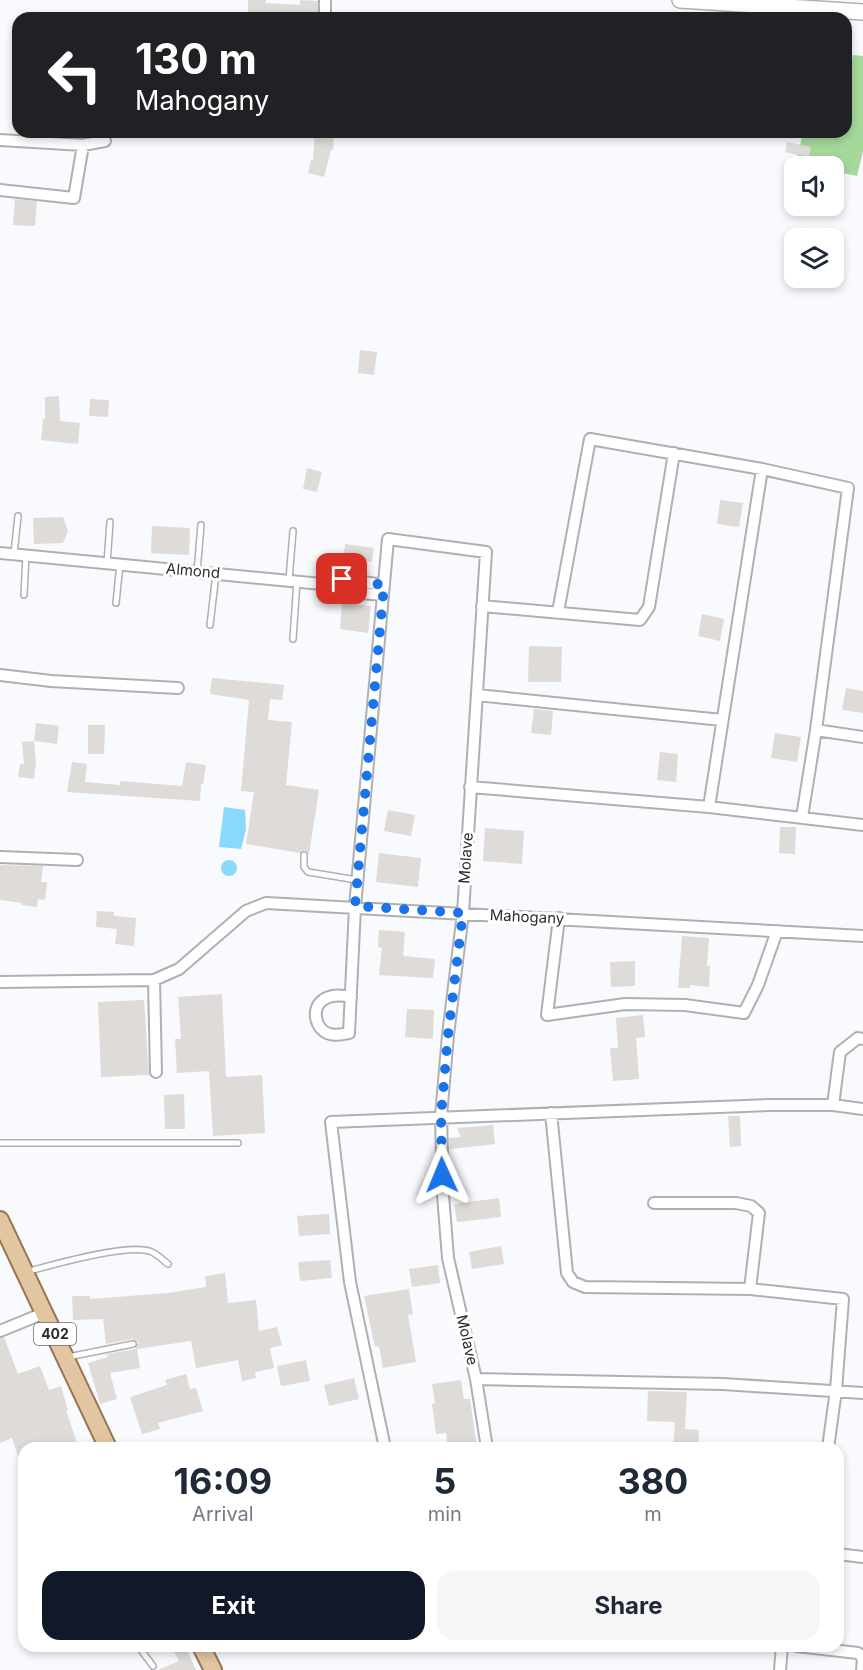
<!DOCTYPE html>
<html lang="en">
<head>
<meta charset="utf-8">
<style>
	:root { --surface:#fff; --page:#f6f6f7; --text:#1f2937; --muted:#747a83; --accent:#111827 }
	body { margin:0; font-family:Inter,sans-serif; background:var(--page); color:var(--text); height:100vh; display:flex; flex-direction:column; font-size:22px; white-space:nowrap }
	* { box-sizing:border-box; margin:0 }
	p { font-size:20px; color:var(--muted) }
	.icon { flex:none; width:33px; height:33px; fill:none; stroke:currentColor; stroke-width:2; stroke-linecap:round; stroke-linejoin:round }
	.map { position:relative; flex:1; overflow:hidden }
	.details { position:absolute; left:18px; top:1442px; width:826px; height:210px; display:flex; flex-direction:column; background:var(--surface); border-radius:18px; box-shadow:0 3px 9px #0003 }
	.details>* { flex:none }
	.guide { position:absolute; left:12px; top:12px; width:840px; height:126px; border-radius:18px; box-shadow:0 3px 9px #0003; background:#202124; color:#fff; overflow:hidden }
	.buttons { position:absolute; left:784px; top:156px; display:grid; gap:12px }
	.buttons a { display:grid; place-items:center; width:60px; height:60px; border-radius:12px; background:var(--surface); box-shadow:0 3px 9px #0003; font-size:30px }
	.pin { position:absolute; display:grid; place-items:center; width:51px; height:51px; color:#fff; margin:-26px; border-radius:12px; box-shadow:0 3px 9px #0006 }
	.me { position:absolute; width:66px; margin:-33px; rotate:359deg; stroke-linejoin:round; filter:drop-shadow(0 0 4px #0008) }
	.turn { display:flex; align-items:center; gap:21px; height:126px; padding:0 24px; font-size:27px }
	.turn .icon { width:78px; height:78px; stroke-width:2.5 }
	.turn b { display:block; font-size:42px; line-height:51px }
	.eta { display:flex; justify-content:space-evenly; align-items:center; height:102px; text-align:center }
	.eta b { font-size:36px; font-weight:700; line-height:42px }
	.primary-button { display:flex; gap:12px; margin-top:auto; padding:12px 24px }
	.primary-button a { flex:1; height:69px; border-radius:18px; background:var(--accent); color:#fff; font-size:24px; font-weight:700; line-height:69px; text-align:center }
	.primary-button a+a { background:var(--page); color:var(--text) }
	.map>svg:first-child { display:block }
	.green { fill:#a5d89b }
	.water { fill:#8ad8fc }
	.building { fill:#dedbd8 }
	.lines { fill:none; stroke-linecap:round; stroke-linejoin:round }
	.lane-casing { stroke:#aeb1b4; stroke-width:8 }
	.street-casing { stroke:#aeb1b4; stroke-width:14 }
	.secondary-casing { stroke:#aeb1b4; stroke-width:18 }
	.primary-casing { stroke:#967650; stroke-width:20 }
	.lane { stroke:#fff; stroke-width:5 }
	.street { stroke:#fff; stroke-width:10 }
	.secondary { stroke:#fff; stroke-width:15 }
	.primary { stroke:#e2c5a1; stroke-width:16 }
	.route { stroke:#1a73e8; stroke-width:10; stroke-dasharray:0 18 }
	.labels { text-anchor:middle; stroke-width:6; stroke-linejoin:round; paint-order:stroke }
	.shield { fill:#fff; stroke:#6b6c6d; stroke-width:1.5 }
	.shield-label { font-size:14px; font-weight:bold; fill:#2c2d2e }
	.street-label { font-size:15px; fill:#2c2d2e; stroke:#fff }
</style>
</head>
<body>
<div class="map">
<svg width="863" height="1670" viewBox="0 0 863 1670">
	<rect width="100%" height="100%" fill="#f8fafe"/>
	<path class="green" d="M853,55L863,56V151L857,176L834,171V166H810L796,164L803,132H846V92Z"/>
	<path class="water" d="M224,807L245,810L246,829L241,849L219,847Z
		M221 868a8 8 0 1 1 16 0a8 8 0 1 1-16 0Z"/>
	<path class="building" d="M248,0H266V3L300,5V0L318,1V18H248Z
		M315,132H334L333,150H331L324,177L308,173L311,160H313Z
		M787,142L811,147L809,157L785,152Z
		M15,199L37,201L35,226L13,225Z
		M360,350L377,352L374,375L358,373Z
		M59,396L60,421L80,423L78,444L41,440L43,419H45V397Z
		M90,399L109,400L108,417L89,416Z
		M307,468L322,472L317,492L303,489Z
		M720,500L743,503L739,527L717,524Z
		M63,517L68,531L63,543L34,544L33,518Z
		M152,526L190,528L189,555L151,553Z
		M345,544L374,548L372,562L343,558Z
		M342,603L371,606L368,633L340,629Z
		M702,614L724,619L720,641L698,636Z
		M529,646L562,647L561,682H528Z
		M212,678L284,685L282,700L270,699L268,720L292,722L286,785L319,790L309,854L305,850L300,853L246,844L254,792L241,791L249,700L210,694Z
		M846,688L863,691V713L842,710Z
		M534,709L553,711L551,735L531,733Z
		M36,723L59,726L57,744L34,741Z
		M88,725H105L104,754H88Z
		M775,733L801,737L797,762L771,758Z
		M34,741L36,762L34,779L18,777L20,764H24L22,742Z
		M660,752L678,754L676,782L657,780Z
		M72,762L87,764L85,782L120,785V781L182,786L186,762L206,765L203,784H201L200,801L67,792Z
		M388,810L415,815L411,836L384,831Z
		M780,827H796L795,854L779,853Z
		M485,828L524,831L522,864L483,861Z
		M379,853L421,858L418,887L376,882Z
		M0,865L43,866L41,882H47L45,900L38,899L37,907L21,905L22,903L0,900Z
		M97,911L114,912V916L136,918L134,946L115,944L117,929L96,927Z
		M379,930L405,932L403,956L435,959L433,978L379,975L382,948L378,947Z
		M682,936L709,938L707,966H710L709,987L690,985V988H678Z
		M635,961V986L611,987L610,962Z
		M222,994L226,1077L262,1075L265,1133L213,1136L209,1071L177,1073L175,1039H181L178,997Z
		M144,1000L149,1075L101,1077L98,1002Z
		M407,1009L434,1010L433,1039L405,1037Z
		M643,1015L645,1037L636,1038L639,1079L613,1081L610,1048H618L616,1018Z
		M184,1094L185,1129H165L164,1095Z
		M728,1116H740L741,1146L730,1147Z
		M493,1125L495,1144L450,1149L449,1138L461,1137L457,1128Z
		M499,1198L501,1217L457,1222L454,1204Z
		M329,1214L330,1234L299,1236L297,1216Z
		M501,1246L504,1264L472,1269L469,1252Z
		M330,1260L332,1278L300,1281L298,1262Z
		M438,1265L440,1283L412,1287L409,1269Z
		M225,1273L228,1303L256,1300L259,1331L277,1327L282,1345L270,1348L274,1368L255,1372L256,1378L242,1381L238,1360L196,1368L191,1341L137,1349L140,1368L110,1373L117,1399L100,1404L88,1363L108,1357L107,1354L135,1349L138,1342L132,1339L106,1344L103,1319L73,1320L72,1296H90V1299L168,1293L206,1287L205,1276Z
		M409,1289L413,1314L408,1315L416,1362L383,1368L379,1346L375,1347L364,1296Z
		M4,1337L18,1374L40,1366L49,1390L61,1386L68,1410H66L77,1443L63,1448H24V1468L22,1469L12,1438L0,1443V1338Z
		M306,1360L310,1381L281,1386L277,1366Z
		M186,1374L190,1389L196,1388L203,1411L158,1423L160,1429L142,1434L130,1397L167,1385L165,1380Z
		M354,1378L359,1399L329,1406L324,1385Z
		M461,1380L464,1399H470L477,1448H448L446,1433L436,1434L432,1404L435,1403L432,1384Z
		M648,1391L687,1392L685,1429L699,1430L698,1448H673L675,1422L647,1421Z
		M171,1646H185L196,1670H158L179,1661Z"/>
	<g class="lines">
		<defs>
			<path id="lane" d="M14,554L18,516
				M107,563L110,522
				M197,572L201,525
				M289,580L293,531
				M24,595L26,555
				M116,603L120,564
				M210,625L216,574
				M293,639L297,581
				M304,855V867L308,872L357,880
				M0,1143H238
				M26,1272C51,1265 131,1242 152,1252C158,1255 163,1260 168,1264
				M68,1357L133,1344
				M138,1646L153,1666"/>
			<path id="street" d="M325,0V18
				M0,140L83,145L105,141
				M0,190L74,198L83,145
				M0,553L332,585L342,579L384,585
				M332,585L339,591L383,595
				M482,606L640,620L649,607L674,453
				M558,612L590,439L762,469L848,488L816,730L802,817
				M0,675L51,681L178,688
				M477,695L722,720
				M816,730L863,737
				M470,787L709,807L863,825
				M709,807L762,469
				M0,857L77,860
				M559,918L547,1015L625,1004L685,1005L744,1013L758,985L777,931
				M154,980L156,1072
				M0,982L154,980L179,969L246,911L266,903L863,936
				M351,997C342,995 331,994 323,1000C310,1009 316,1031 330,1034C336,1036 343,1034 349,1033L355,907L388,539L486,552L463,913L448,1035L441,1116L443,1195L448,1258L476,1379L487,1448
				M833,1105L840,1052L858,1038L863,1039
				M551,1113L567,1273L573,1282L585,1287L750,1289L843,1299L836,1390L828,1448
				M654,1203H736L751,1206L759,1213L750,1289
				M0,1331L44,1313
				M476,1379L723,1384L863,1393
				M385,1448L350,1282L331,1122L769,1105H833L863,1109
				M838,1554L863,1557
				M796,1646L858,1653L863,1658L862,1670
				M780,1670L782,1646"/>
			<path id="secondary" d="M680,0L863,12"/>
			<path id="primary" d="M0,1220L108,1448
				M201,1646L213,1670"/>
		</defs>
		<use href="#lane" class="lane-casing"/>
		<use href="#street" class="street-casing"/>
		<use href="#secondary" class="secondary-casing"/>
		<use href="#primary" class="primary-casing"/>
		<use href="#lane" class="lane"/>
		<use href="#street" class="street"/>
		<use href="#secondary" class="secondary"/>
		<use href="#primary" class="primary"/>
	</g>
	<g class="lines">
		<path class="route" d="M342,579L384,585L355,906L463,913L448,1035L441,1116L442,1175"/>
	</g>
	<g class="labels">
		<rect class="shield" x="34" y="1323" width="42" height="22" rx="4.5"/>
		<g class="shield-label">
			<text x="55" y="1339">402</text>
		</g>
		<g class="street-label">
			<text transform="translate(193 571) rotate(5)" y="5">Almond</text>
			<text transform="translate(466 858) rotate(-86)" y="5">Molave</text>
			<text transform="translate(527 917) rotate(3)" y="5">Mahogany</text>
			<text transform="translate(467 1340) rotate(77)" y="5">Molave</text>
		</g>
	</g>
</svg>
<div class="buttons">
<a><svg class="icon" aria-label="sound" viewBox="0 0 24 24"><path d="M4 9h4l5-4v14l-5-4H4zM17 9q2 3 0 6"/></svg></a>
<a><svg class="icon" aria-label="layers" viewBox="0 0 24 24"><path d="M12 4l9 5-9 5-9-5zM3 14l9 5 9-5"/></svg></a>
</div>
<div class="pin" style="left:342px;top:579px;background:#d93025"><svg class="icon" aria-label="arrive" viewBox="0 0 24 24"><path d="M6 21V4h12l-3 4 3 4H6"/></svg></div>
<svg class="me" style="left:442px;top:1175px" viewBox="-20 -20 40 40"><path d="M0-17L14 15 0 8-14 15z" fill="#1a73e8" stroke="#fff" stroke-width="4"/></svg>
<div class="guide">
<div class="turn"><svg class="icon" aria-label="left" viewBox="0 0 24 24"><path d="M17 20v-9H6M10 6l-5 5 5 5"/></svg><div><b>130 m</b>Mahogany</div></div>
</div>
<section class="details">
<div class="eta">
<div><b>16:09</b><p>Arrival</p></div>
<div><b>5</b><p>min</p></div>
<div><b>380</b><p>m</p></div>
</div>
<div class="primary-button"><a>Exit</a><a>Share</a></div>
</section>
</div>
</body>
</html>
